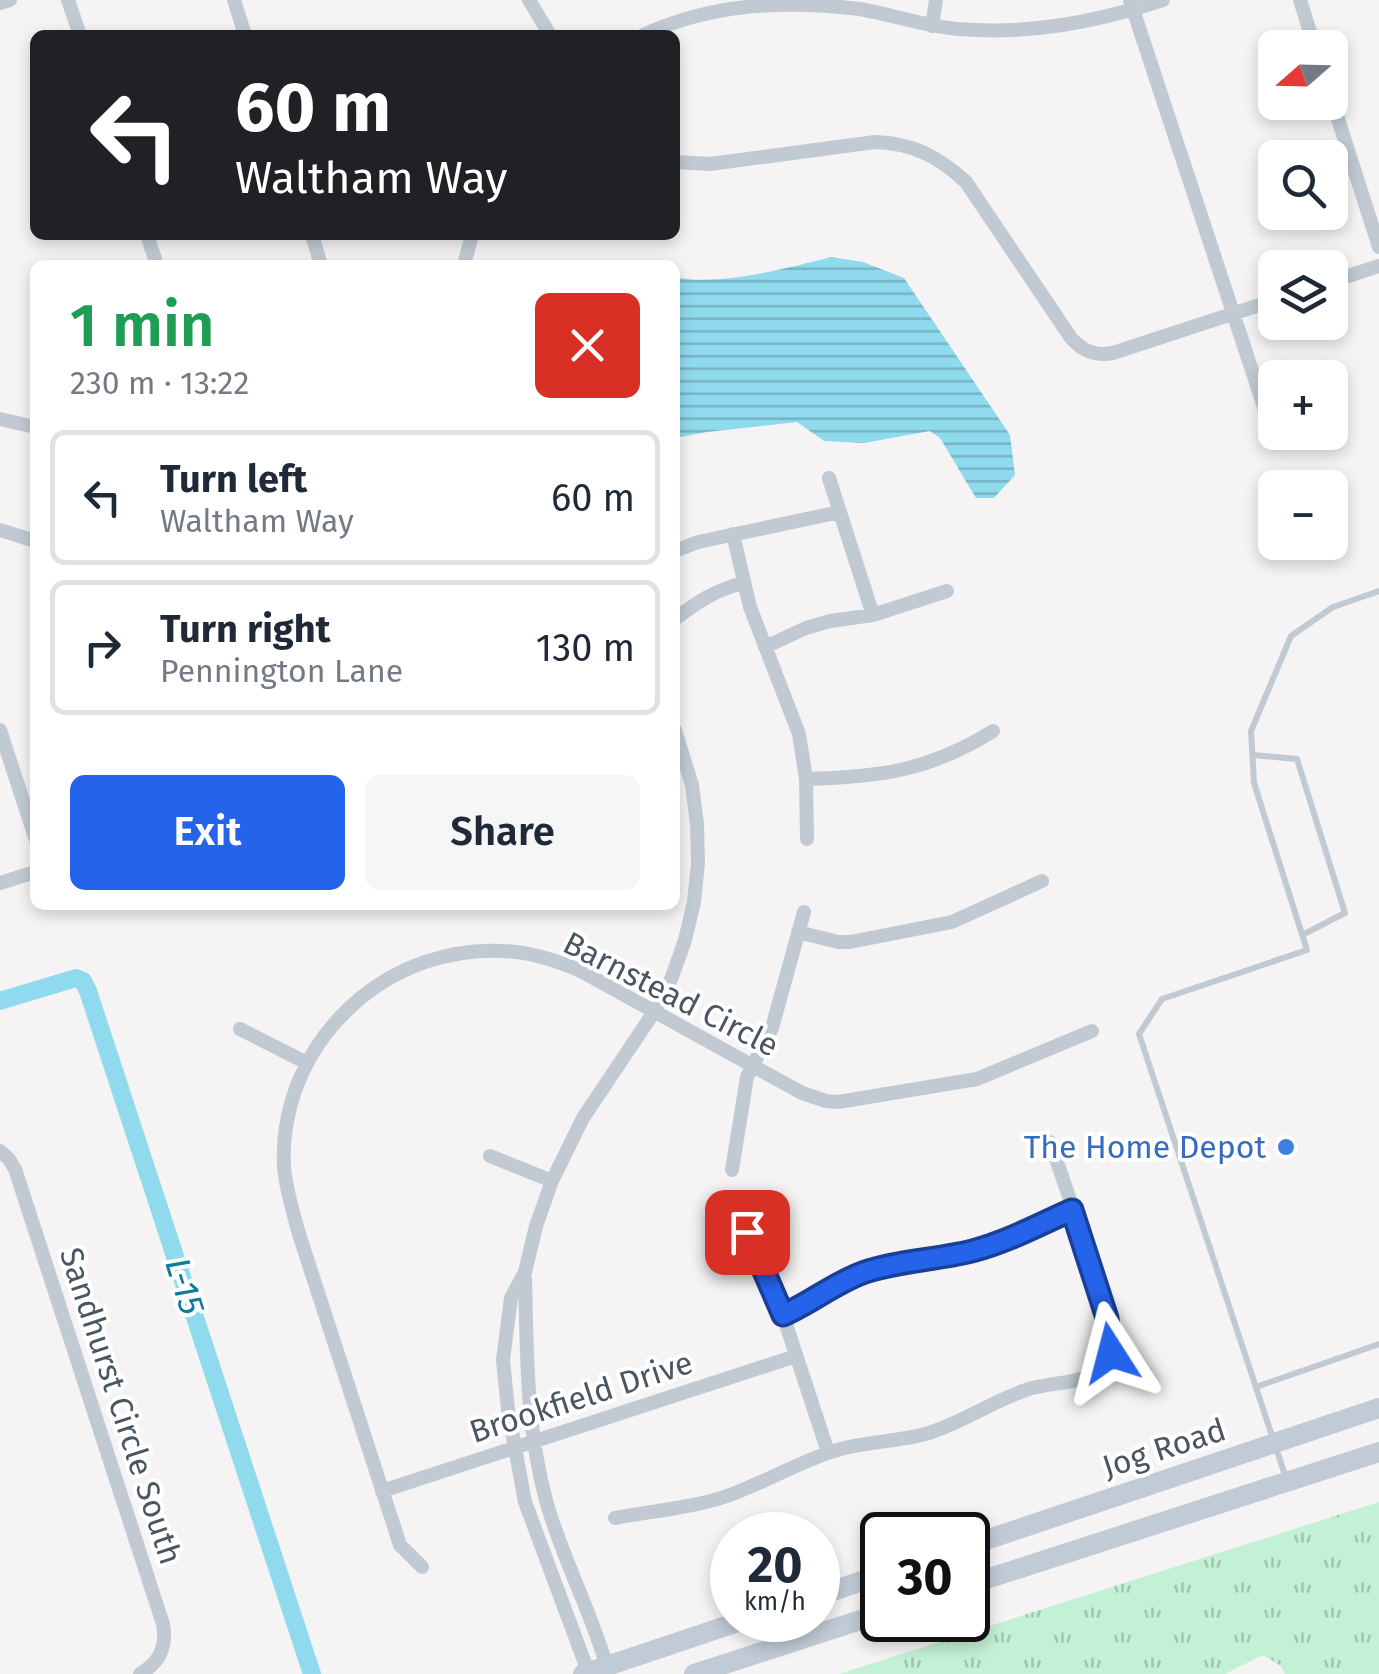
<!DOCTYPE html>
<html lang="en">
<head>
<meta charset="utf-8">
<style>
	:root { --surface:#fff; --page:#f6f6f7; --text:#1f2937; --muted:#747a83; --line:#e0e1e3; --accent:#2563eb }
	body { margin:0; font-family:"Fira Sans",sans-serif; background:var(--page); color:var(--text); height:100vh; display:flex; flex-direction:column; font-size:38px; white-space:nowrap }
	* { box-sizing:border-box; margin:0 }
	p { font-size:32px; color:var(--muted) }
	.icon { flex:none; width:55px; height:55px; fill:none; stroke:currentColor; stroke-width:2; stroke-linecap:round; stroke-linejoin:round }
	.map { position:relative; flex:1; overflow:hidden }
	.panel { position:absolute; left:30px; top:260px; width:650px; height:650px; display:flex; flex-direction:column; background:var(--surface); border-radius:15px; box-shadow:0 5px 15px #0003 }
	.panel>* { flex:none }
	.hud { position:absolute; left:30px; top:30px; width:650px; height:210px; border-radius:15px; box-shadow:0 5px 15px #0003; background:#202124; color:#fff; overflow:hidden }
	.needle { width:65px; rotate:250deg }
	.tools { position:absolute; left:1258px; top:30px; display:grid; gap:20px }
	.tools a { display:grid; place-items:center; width:90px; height:90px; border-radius:15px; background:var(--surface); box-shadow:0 5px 15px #0003; font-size:50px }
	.speed { position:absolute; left:710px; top:1512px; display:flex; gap:20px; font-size:50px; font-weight:700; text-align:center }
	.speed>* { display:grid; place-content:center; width:130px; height:130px; border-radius:50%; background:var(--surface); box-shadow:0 5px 15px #0003; line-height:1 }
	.speed small { font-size:25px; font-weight:400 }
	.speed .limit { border:5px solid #111; border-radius:15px; background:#fff; color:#111 }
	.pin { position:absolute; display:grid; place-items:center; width:85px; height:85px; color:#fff; margin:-42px; border-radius:20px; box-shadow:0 5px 15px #0006 }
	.me { position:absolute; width:110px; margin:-55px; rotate:351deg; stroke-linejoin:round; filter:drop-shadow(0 0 8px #0008) }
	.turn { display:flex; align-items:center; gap:35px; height:210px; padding:0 40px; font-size:45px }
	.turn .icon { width:130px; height:130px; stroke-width:2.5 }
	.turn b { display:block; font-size:70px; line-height:85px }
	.round { display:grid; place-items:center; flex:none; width:105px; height:105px; border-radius:15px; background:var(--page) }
	.summary { display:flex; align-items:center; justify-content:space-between; height:170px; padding:0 40px }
	h1 { font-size:60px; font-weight:600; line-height:75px; color:#1e9e55 }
	.primary-button { display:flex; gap:20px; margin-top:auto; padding:20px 40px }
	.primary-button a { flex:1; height:115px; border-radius:15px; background:var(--accent); color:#fff; font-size:40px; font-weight:600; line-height:115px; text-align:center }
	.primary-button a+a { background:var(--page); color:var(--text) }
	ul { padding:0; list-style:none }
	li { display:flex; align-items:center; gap:30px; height:135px; margin:0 20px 15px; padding:0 20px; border:5px solid var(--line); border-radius:15px }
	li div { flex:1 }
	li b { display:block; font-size:38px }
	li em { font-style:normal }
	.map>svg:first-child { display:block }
	.grass { fill:url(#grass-tufts) }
	.water { fill:url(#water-rules) }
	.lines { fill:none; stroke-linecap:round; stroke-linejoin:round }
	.canal { stroke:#90daee; stroke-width:18 }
	.lane { stroke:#c1cad2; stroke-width:6 }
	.street { stroke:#c1cad2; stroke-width:14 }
	.secondary { stroke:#c1cbd6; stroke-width:20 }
	.route-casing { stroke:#184099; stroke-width:25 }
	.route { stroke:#2563eb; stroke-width:18 }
	.shop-dot { fill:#3f7fe0; stroke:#fff; stroke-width:4 }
	.labels { text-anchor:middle; stroke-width:8; stroke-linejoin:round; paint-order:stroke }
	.street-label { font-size:32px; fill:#4a5661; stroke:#fff }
	.shop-label { font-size:32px; fill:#366cbe; stroke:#fff; text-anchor:end }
	.water-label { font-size:35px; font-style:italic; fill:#0c7c9b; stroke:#fff }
</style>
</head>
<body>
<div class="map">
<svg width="1379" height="1674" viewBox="0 0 1379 1674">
	<defs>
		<pattern id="grass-tufts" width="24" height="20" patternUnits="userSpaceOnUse" patternTransform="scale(2.5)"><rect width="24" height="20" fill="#c3f1d5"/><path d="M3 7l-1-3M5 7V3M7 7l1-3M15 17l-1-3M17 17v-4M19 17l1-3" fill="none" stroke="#a0c6b0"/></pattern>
		<pattern id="water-rules" width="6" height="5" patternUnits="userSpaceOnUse" patternTransform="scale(2.5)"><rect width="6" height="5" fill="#90daee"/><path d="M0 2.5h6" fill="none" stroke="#78b4c4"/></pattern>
	</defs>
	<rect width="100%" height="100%" fill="#f5f3f3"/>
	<path class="grass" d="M1379,1502V1674H1285L1281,1666L1263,1655L1225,1674H839Z"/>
	<path class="water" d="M831,257L863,262L904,278L1010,435L1015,475L994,498H976L940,438L930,431L864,443L824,441L797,422L707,432L675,438V277C719,287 787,268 831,257Z"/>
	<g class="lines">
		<path class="canal" d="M0,1001L76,978L83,981L88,991L312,1674"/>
		<path class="lane" d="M1253,755L1297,759L1345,913L1302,935
			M1256,1387L1379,1344
			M1286,1478L1139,1034L1162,999L1307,950L1254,783L1251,731L1291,636L1333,607L1379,591"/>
		<path class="street" d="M68,0L80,35
			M234,0L245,35
			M529,0L550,35
			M1130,0L1269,422
			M1300,0L1315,48
			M0,3L10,0
			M932,26L936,0
			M643,35C713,3 785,0 860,9C893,15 925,26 958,29C1029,35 1096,22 1163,0
			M1330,94L1379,247
			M675,162L710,164L875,142C913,143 939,157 966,182L1071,338C1084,352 1095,356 1113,353L1275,300
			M147,235L157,265
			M312,235L321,265
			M464,265L472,235
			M1330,282L1379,266
			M0,419L35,427
			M829,478L873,615
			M0,530L35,541
			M733,534L750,607L799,734L806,779L807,839
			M675,551L698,542L840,512
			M675,619C697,602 717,589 744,583
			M765,647L806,628L830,621L873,615L947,591
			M0,730L35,837
			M806,779C880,777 929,771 993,731
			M0,883L35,872
			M798,932L838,942H850L952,922L1042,881
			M240,1029L307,1063
			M0,1151L9,1159L15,1169L163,1624C167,1647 160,1662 140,1674
			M490,1156L552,1181
			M732,1170L747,1077L772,1028L804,912
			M735,1205L783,1315L828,1452
			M525,1278C527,1352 526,1427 546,1500C562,1559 593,1614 609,1674
			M783,1315C811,1303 836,1282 865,1272C900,1260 937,1260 972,1251C1007,1242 1040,1224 1073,1210
			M382,1491L796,1356
			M615,1518C652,1511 692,1508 727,1496C761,1484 792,1466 825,1454C858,1441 895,1443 929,1433C963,1422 993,1401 1026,1390C1050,1381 1097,1385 1108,1360C1120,1334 1062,1177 1050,1142
			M422,1567L400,1545L299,1234C293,1212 286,1190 284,1167C278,1041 390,938 515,952C538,954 560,962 581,971L802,1093L826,1101L838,1102L977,1079L1092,1031
			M589,1674L525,1502L508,1410L503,1360L511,1298L525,1272L536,1226L552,1181L583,1118L654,1012L672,977L685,940L694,902L698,863L697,824L692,785L675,730"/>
		<path class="secondary" d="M968,1546L1379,1408
			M968,1585L1379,1452
			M818,1596L882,1574
			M583,1674L744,1620
			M694,1674L882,1613"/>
	</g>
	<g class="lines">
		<defs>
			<path id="route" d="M747,1232L783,1315C811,1303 836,1282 865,1272C900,1260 937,1260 972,1251C1007,1242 1040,1224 1072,1210L1107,1318L1111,1353"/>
		</defs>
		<use href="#route" class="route-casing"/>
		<use href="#route" class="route"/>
	</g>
	<circle class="shop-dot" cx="1286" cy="1147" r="10"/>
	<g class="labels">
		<g class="street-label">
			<text transform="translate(671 994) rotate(27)" y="11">Barnstead Circle</text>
			<text transform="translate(581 1397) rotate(-18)" y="11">Brookfield Drive</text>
			<text transform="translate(121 1406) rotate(72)" y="11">Sandhurst Circle South</text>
			<text transform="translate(1164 1448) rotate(-18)" y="11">Jog Road</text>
		</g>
		<g class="shop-label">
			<text x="1266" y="1158">The Home Depot</text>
		</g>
		<g class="water-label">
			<text transform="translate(185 1286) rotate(72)" y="12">L-15</text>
		</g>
	</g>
</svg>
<div class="tools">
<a><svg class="needle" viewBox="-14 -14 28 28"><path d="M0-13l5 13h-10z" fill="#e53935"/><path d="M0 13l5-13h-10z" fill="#747a83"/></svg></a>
<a><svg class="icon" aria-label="search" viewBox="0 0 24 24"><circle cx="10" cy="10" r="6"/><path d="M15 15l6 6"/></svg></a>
<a><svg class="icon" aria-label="layers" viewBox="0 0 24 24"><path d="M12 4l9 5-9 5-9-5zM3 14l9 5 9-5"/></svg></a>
<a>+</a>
<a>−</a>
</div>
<div class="speed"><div>20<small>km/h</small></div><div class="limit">30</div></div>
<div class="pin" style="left:747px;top:1232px;background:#d93025"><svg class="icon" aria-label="arrive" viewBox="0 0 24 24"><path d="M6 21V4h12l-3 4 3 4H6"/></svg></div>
<svg class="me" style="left:1111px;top:1353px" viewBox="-20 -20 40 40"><path d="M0-17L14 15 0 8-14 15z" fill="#2563eb" stroke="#fff" stroke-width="4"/></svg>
<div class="hud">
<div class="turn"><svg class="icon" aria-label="left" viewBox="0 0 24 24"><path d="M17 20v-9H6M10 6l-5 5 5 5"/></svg><div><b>60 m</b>Waltham Way</div></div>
</div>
<section class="panel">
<div class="summary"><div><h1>1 min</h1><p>230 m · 13:22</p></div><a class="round" style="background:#d93025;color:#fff"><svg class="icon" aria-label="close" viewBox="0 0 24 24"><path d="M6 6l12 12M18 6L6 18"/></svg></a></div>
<ul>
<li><svg class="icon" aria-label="left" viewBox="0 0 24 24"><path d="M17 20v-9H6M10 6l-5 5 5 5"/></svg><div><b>Turn left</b><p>Waltham Way</p></div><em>60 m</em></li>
<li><svg class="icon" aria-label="right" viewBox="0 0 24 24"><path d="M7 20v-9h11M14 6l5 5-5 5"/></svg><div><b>Turn right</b><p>Pennington Lane</p></div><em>130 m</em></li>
</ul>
<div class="primary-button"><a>Exit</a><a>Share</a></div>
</section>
</div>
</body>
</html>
